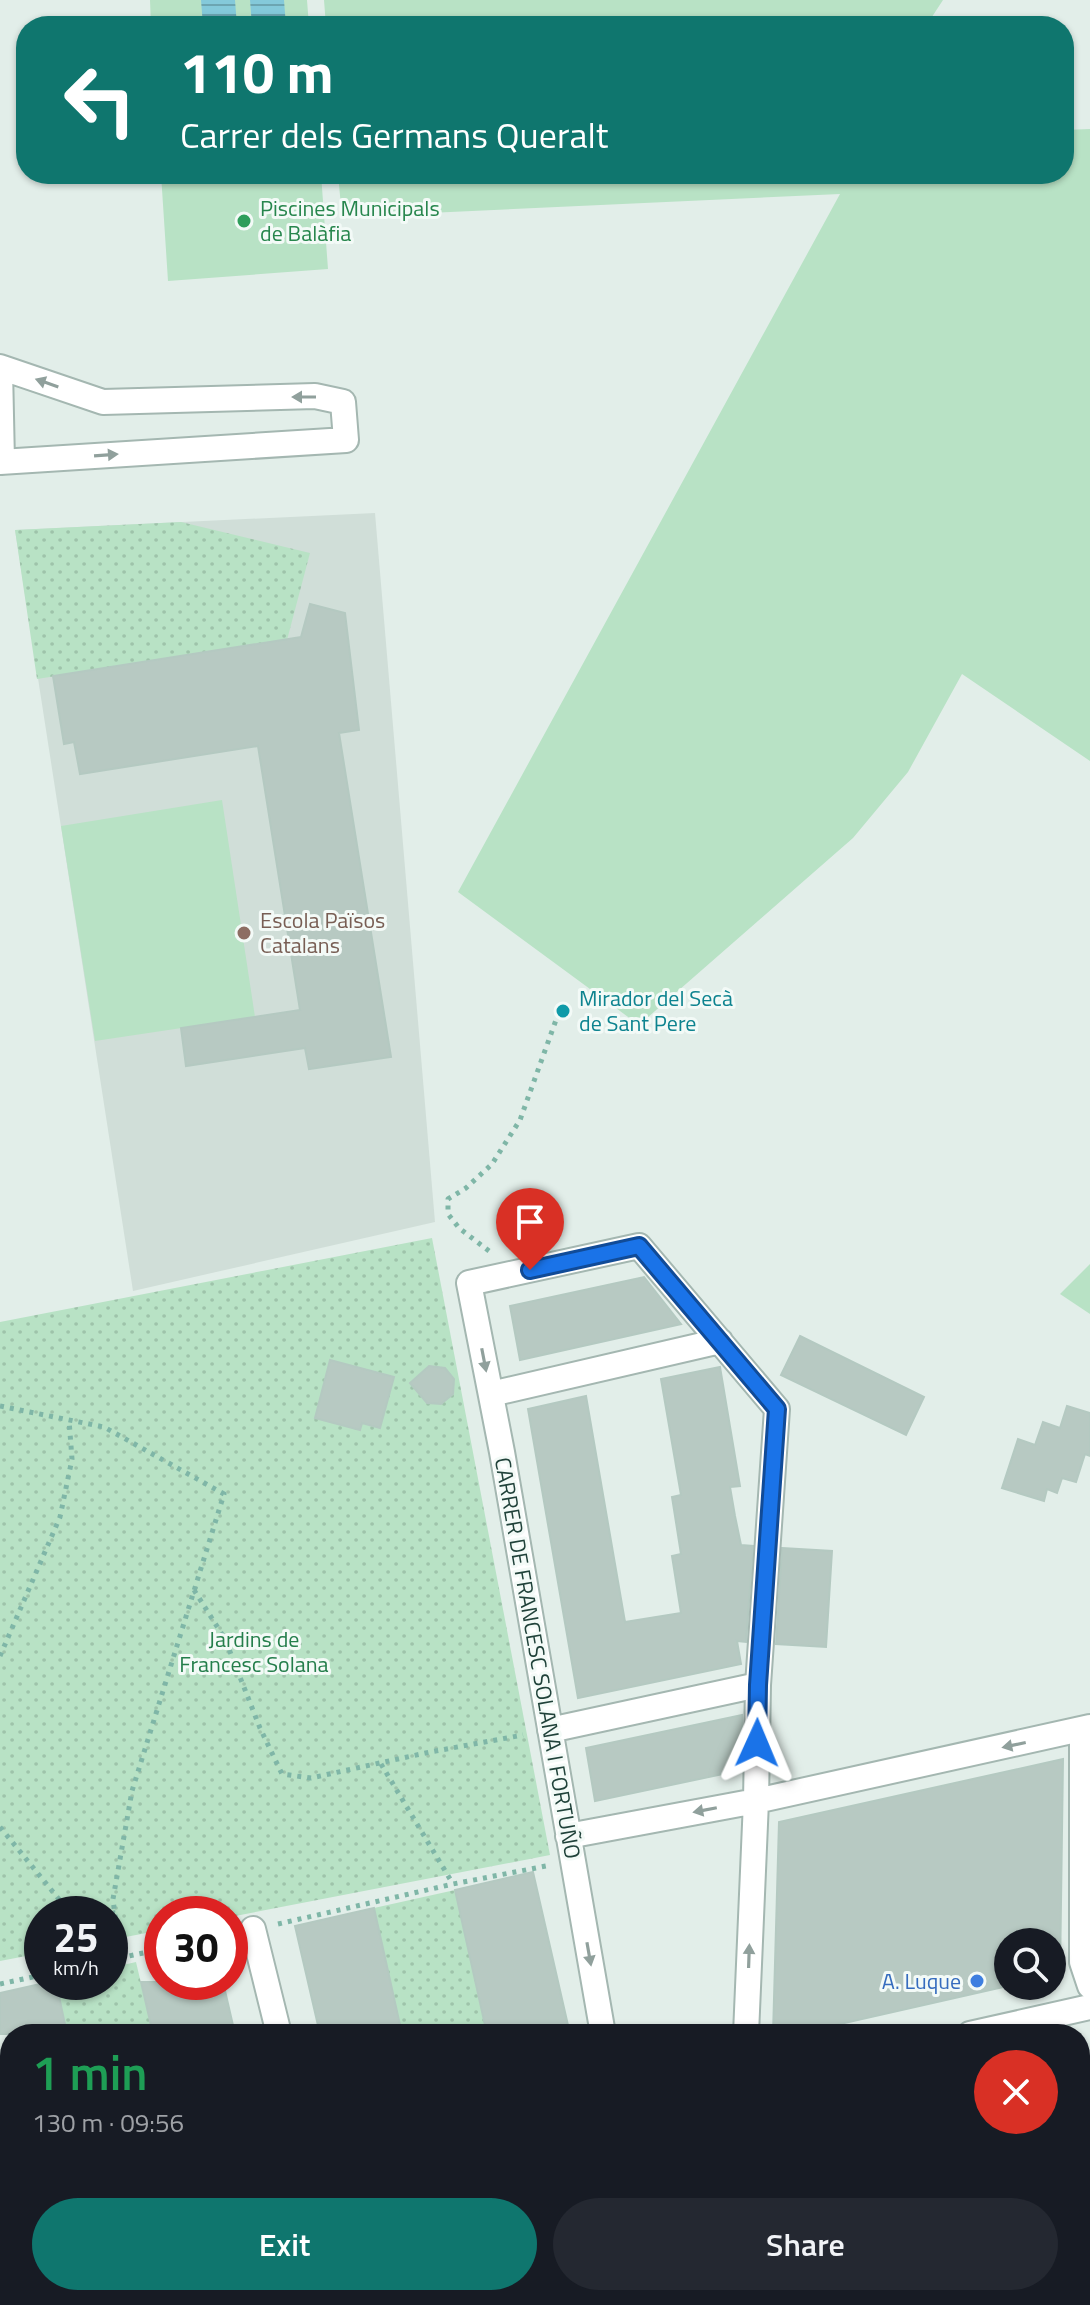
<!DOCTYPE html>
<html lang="en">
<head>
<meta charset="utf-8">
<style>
	:root { --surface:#171b24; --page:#242831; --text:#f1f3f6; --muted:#9ea1a6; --accent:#0f766e }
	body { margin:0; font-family:"Titillium Web",sans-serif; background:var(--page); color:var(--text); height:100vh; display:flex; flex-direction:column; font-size:30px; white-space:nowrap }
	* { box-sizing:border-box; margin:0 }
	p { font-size:26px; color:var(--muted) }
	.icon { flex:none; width:44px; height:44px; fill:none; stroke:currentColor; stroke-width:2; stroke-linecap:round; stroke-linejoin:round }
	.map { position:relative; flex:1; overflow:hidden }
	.drawer { position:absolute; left:0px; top:2024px; width:1090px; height:282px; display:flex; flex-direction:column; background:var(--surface); border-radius:32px 32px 0 0; box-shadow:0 2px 6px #0004 }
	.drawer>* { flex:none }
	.banner { position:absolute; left:16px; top:16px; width:1058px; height:168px; border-radius:32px; box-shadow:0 2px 6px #0004; background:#0f766e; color:#fff; overflow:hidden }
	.fabs { position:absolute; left:994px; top:1928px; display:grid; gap:16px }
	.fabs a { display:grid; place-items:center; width:72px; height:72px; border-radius:50%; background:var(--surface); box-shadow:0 2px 6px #0004; font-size:40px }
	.speed { position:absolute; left:24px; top:1896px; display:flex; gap:16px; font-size:40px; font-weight:700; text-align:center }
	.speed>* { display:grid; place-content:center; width:104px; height:104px; border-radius:50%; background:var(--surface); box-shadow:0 2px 6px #0004; line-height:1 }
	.speed small { font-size:20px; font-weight:400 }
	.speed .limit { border:12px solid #d22; background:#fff; color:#111 }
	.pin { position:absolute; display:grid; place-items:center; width:68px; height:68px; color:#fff; margin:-82px -34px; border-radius:50% 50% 50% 0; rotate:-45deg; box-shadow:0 0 8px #0007 }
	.pin .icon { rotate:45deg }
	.me { position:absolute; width:88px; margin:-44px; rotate:1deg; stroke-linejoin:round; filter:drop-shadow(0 0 6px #0008) }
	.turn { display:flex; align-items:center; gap:28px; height:168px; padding:0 32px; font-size:36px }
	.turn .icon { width:104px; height:104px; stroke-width:2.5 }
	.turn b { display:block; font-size:56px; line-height:68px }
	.round { display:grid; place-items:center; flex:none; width:84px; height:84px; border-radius:42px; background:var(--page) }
	.headline { display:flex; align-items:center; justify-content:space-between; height:136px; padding:0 32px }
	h1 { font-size:48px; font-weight:600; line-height:60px; color:#1e9e55 }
	.action { display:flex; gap:16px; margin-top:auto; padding:16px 32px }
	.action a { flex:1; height:92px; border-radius:48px; background:var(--accent); color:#fff; font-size:32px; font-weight:600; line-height:92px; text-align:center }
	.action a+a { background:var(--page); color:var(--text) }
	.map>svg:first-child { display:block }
	.built { fill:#d0ded8 }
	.grass { fill:#b8e2c5 }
	.park { fill:url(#park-dots) }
	.water { fill:url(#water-rules) }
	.building { fill:#b7c9c2; stroke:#b4c9c1; stroke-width:2 }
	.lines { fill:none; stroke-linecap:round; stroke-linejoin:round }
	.minor-casing { stroke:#a4b7b1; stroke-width:28 }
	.path { stroke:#7fb6a7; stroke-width:5; stroke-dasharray:4 6; stroke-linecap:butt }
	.minor { stroke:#fff; stroke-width:24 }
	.oneway { fill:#90a09c }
	.route-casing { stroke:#114b97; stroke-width:20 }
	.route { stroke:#1a73e8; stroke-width:14 }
	.leisure-dot { fill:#2e9e5b; stroke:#f3faf7; stroke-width:3 }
	.education-dot { fill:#8d6e63; stroke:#f3faf7; stroke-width:3 }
	.culture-dot { fill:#0f9aa8; stroke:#f3faf7; stroke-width:3 }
	.shop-dot { fill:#3f7fe0; stroke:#f3faf7; stroke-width:3 }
	.labels { text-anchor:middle; stroke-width:6; stroke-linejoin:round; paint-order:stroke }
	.leisure-label { font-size:22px; fill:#27864d; stroke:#f3faf7; text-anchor:start }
	.education-label { font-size:22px; fill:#785e54; stroke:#f3faf7; text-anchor:start }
	.culture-label { font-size:22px; fill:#0d838f; stroke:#f3faf7; text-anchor:start }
	.park-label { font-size:22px; fill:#247e4b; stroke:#f3faf7 }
	.street-label { font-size:22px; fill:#20423a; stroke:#f3faf7 }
	.shop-label { font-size:22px; fill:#366cbe; stroke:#f3faf7; text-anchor:end }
</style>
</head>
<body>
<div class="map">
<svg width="1090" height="2305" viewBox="0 0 1090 2305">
	<defs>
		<pattern id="park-dots" width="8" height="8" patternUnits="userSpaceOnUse" patternTransform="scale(2)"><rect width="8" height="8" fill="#b8e2c5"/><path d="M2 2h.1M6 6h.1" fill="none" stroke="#9ec3aa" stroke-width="1.8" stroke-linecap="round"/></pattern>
		<pattern id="water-rules" width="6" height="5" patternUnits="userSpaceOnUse" patternTransform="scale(2)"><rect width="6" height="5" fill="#84c9da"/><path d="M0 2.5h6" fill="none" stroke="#6ca5b2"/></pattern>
	</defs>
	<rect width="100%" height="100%" fill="#e2eee9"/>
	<path class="built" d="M375,513L435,1222L133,1291L15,530Z"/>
	<path class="grass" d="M150,0H307L309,26H151Z
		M324,0H943L926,26H326Z
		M1090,129V761L962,674L908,772L853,838L639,1025L458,892L840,194L342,217L338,174H1064V130Z
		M161,174H321L328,269L168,281Z
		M222,800L255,1017L95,1041L61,826Z
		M1090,1264V1314L1060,1294Z"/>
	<path class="park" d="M181,522L310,553L287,640L37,679L15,530Z
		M432,1238L550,1855L230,1917V1914H162V1930L110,1940V1914H42V1953L0,1961V1322Z
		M455,1890L487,2034H402L374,1908Z
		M136,1962L153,2034H67L56,1982H110V1968Z"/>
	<path class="water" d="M201,0H235L237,26H203Z
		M250,0H284L286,26H252Z"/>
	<path class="building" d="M310,604L345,613L359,730L339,733L391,1057L309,1069L305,1048L186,1066L181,1028L300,1010L258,746L80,774L74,742L64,744L53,676L301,637Z
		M644,1277L681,1324L520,1360L510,1306Z
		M800,1336L924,1397L906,1435L781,1375Z
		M330,1360L394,1377L380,1428L362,1423L360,1430L315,1418Z
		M429,1366L445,1368L454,1379L453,1394L441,1404L427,1403L410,1383Z
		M720,1367L740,1486L730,1487L735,1516L741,1545L753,1546L746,1642L737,1641L741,1664L578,1698L528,1409L586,1396L625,1622L681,1613L672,1556L681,1554L672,1497L681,1495L661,1379Z
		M1067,1406L1090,1413V1456L1085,1454L1076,1482L1062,1478L1057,1493L1047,1489L1044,1501L1002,1488L1018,1439L1035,1445L1043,1422L1060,1428Z
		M782,1548L832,1551L826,1647L776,1644Z
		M742,1715V1770L595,1801L586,1748Z
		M1063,1759L1060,1974L1052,1976V1942H1008V1986L796,2034H773L779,1822Z
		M533,1872L570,2034H487L455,1890Z
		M374,1908L402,2034H320L295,1926Z
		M49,1982H56L67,2034H0V1993Z
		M141,1982H223L235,2034H153Z"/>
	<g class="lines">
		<defs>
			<path id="minor" d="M0,367L103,402L315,396L343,402L346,440L0,462
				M0,369L2,462
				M491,1394L720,1341
				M550,1730L758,1685
				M1082,1730V1962L1090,1986
				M568,1836L756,1801L1090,1727
				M253,1929L279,2034
				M603,2034L502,1452L469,1283L639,1246L777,1409L758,1685L756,1801L746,2034
				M970,2034L1090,2007
				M0,2254L10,2252
				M76,2296L78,2305
				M278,2296L279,2305
				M473,2296L474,2305
				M657,2296L659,2305
				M798,2296L800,2305
				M936,2296L938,2305"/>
		</defs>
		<use href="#minor" class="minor-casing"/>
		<path class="path" d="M489,1251L459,1228L448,1214V1199L466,1188L492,1164L520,1120L556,1020
			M0,1406L104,1427L224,1494L132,1791L113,1899L120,1958
			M194,1590L225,1639L260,1728L282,1774L311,1778L430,1752L523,1735
			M0,1656L60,1517L72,1459L69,1420
			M381,1764L453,1884
			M0,1827L62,1903L115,1913
			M278,1924L453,1884L546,1866
			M110,1960L162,1949
			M0,1984L42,1975"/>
		<use href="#minor" class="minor"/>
	</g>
	<defs><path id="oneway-solid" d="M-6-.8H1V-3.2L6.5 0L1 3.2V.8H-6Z" transform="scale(2)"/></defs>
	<g class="oneway">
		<use href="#oneway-solid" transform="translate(47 383) rotate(-161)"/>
		<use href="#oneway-solid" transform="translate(304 397) rotate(180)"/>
		<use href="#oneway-solid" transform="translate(106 455) rotate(-4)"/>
		<use href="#oneway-solid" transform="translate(484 1360) rotate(79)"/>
		<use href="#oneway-solid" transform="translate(1014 1745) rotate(168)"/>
		<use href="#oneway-solid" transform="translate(705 1810) rotate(169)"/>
		<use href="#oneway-solid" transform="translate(589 1954) rotate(80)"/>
		<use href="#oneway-solid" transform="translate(749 1956) rotate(-88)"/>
	</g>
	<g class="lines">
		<defs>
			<path id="route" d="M530,1270L639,1246L777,1409L758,1685L757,1743"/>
		</defs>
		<use href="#route" class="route-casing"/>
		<use href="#route" class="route"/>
	</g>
	<circle class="leisure-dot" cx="244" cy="221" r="8"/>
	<circle class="education-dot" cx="244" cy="933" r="8"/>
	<circle class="culture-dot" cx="563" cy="1011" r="8"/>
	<circle class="shop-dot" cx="977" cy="1981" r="8"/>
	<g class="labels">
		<g class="leisure-label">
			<text x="260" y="216">Piscines Municipals<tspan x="260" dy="25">de Balàfia</tspan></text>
		</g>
		<g class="education-label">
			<text x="260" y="928">Escola Països<tspan x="260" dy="25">Catalans</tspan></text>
		</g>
		<g class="culture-label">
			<text x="579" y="1006">Mirador del Secà<tspan x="579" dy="25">de Sant Pere</tspan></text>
		</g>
		<g class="park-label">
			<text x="254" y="1647">Jardins de<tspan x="254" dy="25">Francesc Solana</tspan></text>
		</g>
		<g class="street-label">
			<text transform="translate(538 1658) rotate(80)" y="8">CARRER DE FRANCESC SOLANA I FORTUÑO</text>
		</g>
		<g class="shop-label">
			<text x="961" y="1989">A. Luque</text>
		</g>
	</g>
</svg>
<div class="fabs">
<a><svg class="icon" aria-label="search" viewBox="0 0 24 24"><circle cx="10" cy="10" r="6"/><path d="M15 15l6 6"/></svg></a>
</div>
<div class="speed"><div>25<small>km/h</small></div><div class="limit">30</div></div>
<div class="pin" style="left:530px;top:1270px;background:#d93025"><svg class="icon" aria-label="arrive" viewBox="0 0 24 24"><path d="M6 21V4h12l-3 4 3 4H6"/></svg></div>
<svg class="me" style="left:757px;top:1743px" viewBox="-20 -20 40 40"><path d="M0-17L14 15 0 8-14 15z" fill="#1a73e8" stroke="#fff" stroke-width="4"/></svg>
<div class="banner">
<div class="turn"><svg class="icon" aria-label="left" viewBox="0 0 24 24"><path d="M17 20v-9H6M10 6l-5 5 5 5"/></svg><div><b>110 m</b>Carrer dels Germans Queralt</div></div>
</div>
<section class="drawer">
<div class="headline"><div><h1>1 min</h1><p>130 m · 09:56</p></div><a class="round" style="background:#d93025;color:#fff"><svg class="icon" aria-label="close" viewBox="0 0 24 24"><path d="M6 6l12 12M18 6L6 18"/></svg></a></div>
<div class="action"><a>Exit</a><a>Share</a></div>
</section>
</div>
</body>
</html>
